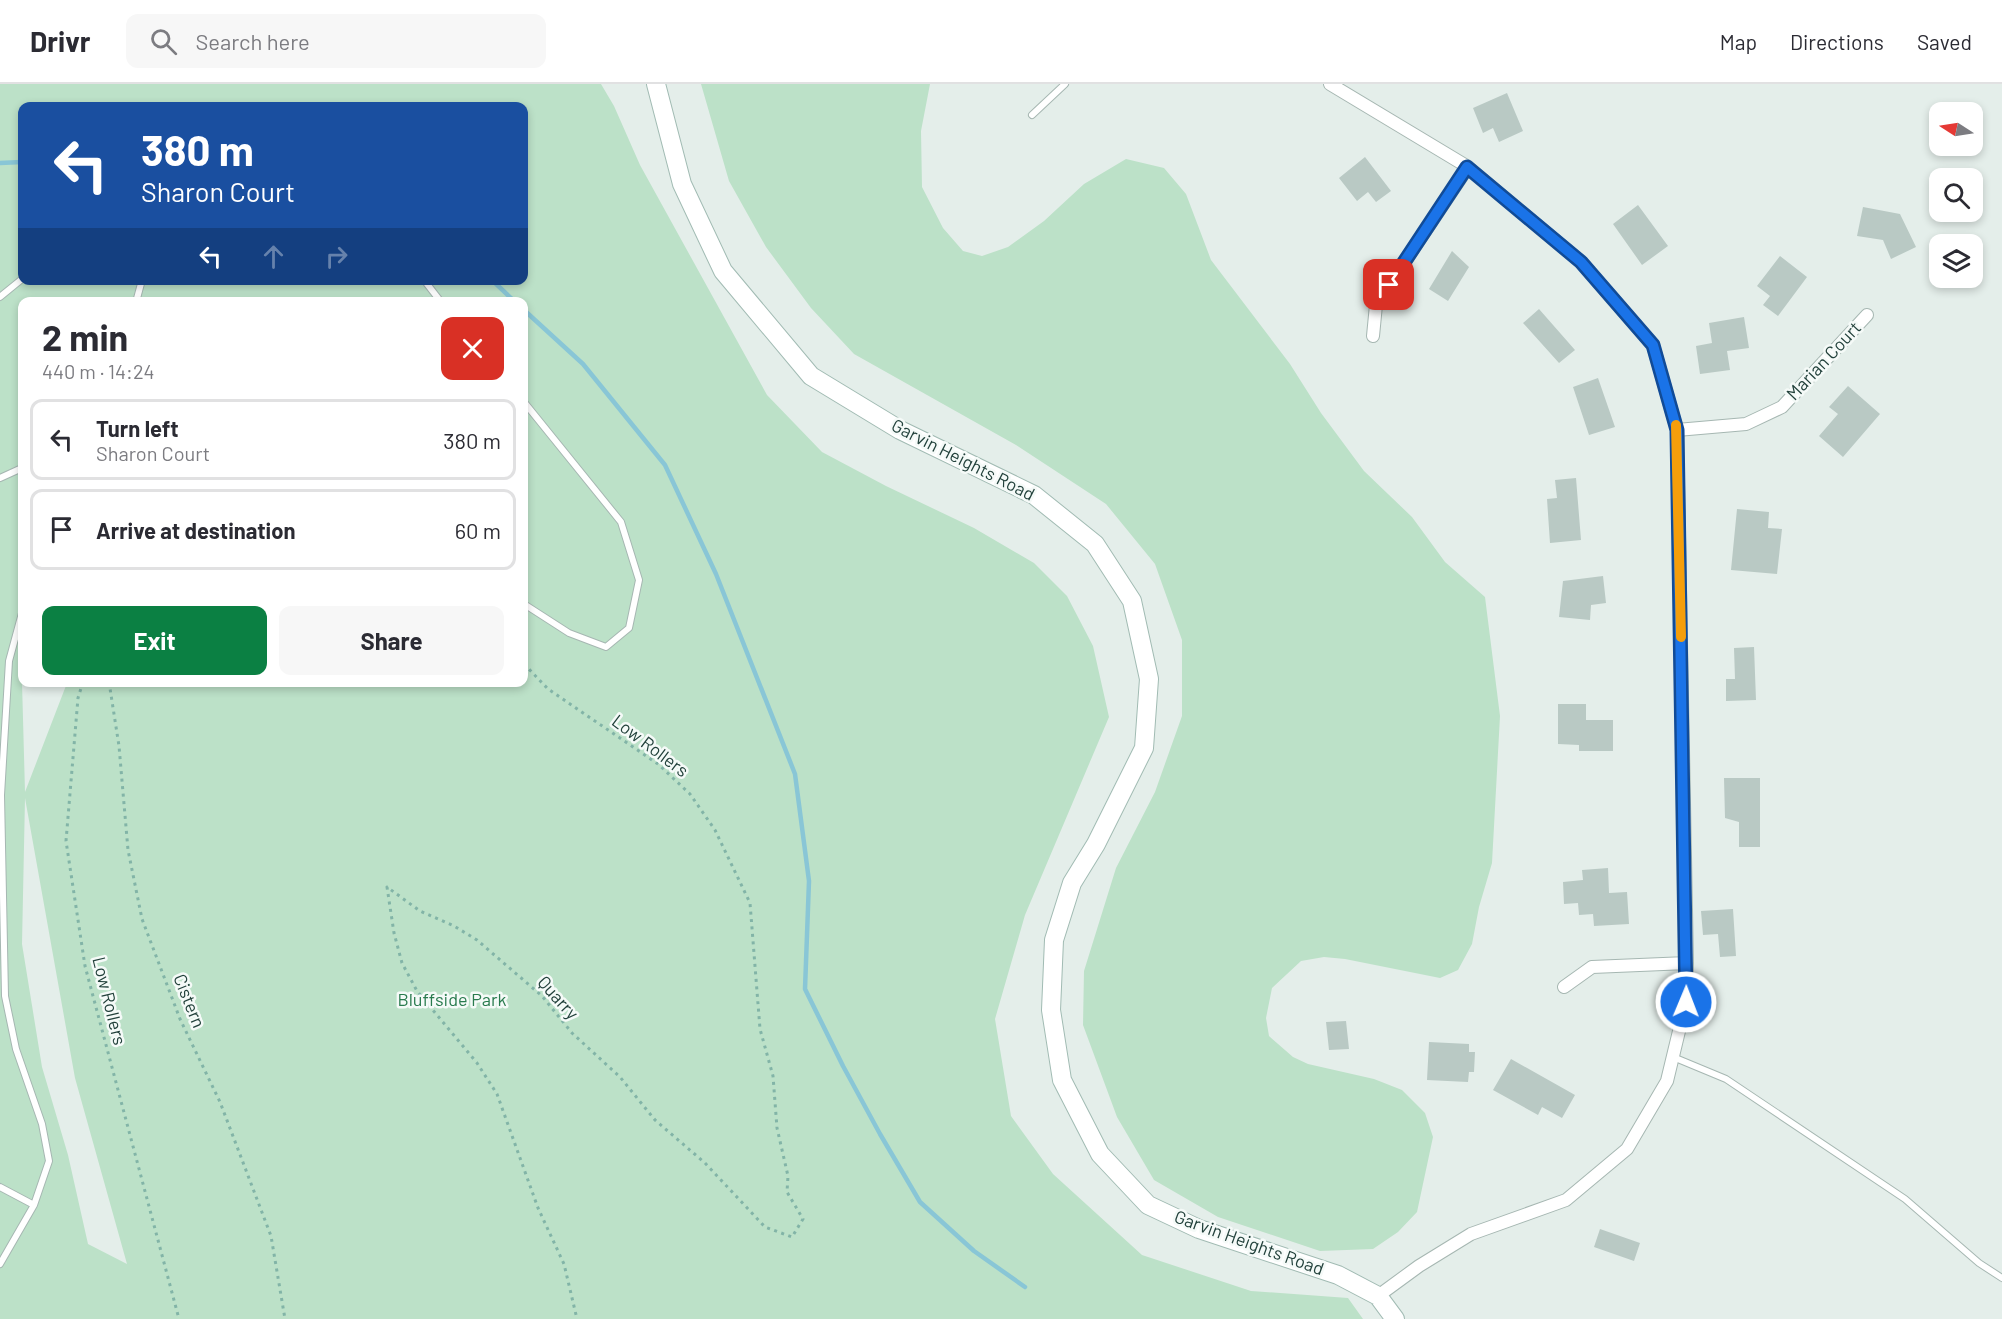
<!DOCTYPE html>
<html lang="en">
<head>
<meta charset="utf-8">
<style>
	:root { --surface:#fff; --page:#f7f7f7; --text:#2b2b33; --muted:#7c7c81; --line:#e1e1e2; --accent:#0b8043 }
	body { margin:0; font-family:Barlow,sans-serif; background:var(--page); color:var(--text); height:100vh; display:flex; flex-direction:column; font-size:22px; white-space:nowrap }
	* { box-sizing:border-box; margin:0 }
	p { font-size:20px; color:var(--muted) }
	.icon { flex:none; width:33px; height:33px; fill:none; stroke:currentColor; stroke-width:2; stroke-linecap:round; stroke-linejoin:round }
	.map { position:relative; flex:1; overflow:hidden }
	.panel { position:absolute; left:18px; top:213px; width:510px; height:390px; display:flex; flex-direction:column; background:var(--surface); border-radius:12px; box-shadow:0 3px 9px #0003 }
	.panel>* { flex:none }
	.banner { position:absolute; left:18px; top:18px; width:510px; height:183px; border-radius:12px; box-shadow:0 3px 9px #0003; background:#1a4fa0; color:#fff; overflow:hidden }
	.needle { width:39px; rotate:282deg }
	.tools { position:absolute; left:1929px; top:18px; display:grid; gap:12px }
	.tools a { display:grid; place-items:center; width:54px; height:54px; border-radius:12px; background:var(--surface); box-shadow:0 3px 9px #0003; font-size:30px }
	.pin { position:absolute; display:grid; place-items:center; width:51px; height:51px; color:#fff; margin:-26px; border-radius:12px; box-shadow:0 3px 9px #0006 }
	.me { position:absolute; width:66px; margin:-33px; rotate:1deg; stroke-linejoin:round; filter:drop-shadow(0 0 4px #0008) }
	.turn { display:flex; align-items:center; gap:21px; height:126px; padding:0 24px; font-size:27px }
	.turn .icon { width:78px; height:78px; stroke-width:2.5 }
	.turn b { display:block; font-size:42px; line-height:51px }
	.lanes { display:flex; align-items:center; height:57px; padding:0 24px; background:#0003; justify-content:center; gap:30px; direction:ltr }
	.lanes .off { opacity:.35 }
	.round { display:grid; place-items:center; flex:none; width:63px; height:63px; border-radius:12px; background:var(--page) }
	.overview { display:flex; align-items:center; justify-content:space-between; height:102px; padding:0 24px }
	h1 { font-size:36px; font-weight:700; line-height:45px }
	.primary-button { display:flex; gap:12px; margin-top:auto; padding:12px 24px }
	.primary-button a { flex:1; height:69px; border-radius:12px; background:var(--accent); color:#fff; font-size:24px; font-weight:700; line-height:69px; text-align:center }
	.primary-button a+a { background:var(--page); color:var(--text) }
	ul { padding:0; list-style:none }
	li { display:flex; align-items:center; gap:18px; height:81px; margin:0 12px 9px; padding:0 12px; border:3px solid var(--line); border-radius:12px }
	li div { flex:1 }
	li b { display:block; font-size:22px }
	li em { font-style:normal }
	header { display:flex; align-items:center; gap:36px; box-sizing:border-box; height:84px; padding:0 30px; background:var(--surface); border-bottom:2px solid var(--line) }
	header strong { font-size:28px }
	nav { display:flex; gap:33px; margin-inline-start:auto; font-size:21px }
	.search { width:420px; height:54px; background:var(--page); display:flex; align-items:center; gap:15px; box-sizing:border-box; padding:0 21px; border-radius:12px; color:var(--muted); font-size:22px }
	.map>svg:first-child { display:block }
	.green { fill:#bce1c8; fill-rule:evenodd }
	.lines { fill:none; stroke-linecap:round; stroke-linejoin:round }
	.stream { stroke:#89c6d6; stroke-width:4.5 }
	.building { fill:#b9c9c4 }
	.service-casing { stroke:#a6b7b2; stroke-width:8 }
	.minor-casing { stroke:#a6b7b2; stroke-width:14 }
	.secondary-casing { stroke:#a1bbb3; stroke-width:20 }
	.path { stroke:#82b4a7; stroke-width:3; stroke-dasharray:3 4.5; stroke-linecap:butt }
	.service { stroke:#fff; stroke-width:6 }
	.minor { stroke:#fff; stroke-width:12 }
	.secondary { stroke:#fff; stroke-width:18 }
	.route-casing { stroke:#114b97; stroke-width:15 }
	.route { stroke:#1a73e8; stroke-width:10 }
	.slow { stroke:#f59e0b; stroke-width:10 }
	.labels { text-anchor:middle; stroke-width:5; stroke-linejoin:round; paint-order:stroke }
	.street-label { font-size:18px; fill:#22413b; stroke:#f5faf8 }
	.park-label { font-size:18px; fill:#297b4e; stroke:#f5faf8 }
</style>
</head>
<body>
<header>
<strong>Drivr</strong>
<div class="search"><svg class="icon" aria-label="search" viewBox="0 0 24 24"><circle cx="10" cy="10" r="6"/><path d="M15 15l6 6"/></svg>Search here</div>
<nav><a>Map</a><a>Directions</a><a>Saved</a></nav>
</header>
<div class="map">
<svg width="2002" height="1235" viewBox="0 0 2002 1235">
	<rect width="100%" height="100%" fill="#e4eeea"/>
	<path class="green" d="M0,0H601L614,22L640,81L767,311L822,368L886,402L974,444L1034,479L1067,512L1093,562L1109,633L1025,831L995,935L1011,1032L1053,1090L1142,1171L1251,1207L1348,1214L1363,1235H0ZM22,22H524V196H22ZM22,218H524V598L67,599L25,708L22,598ZM25,714L75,994L127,1180L88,1160L68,1071L42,983L22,860Z
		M701,0H930L921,47L922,103L943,144L963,167L982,172L1008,163L1044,137L1084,100L1126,75L1164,84L1186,110L1211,176L1290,280L1321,329L1364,387L1412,433L1445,478L1485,513L1500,632L1492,779L1479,823L1472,860L1458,886L1440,894L1345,875L1324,873L1301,877L1272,904L1266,934L1269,952L1293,973L1308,980L1374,995L1402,1006L1425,1029L1433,1053L1417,1128L1398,1148L1373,1165L1320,1167L1218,1133L1154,1096L1117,1033L1083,941L1084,887L1116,784L1155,708L1182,632V556L1155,480L1106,420L1016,361L854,270L811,224L766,163L729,97Z"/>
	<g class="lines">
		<path class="stream" d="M0,79L22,78
			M492,196L515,218
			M524,226L583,280L665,381L716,490L795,690L809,797L805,905L843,982L880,1050L920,1118L974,1167L1025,1203"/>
	</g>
	<path class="building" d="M1507,9L1523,47L1499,58L1493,44L1483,49L1473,24Z
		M1365,73L1391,107L1376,118L1368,108L1357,117L1339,94Z
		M1638,121L1668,162L1642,181L1613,140Z
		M1863,123L1900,130L1916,163L1891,175L1883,156L1857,152Z
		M1452,167L1469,183L1448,217L1429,205Z
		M1780,172L1807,193L1778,232L1763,221L1770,212L1757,202Z
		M1539,225L1575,266L1559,279L1523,239Z
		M1744,233L1749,264L1727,267L1730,286L1700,290L1696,262L1712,259L1709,239Z
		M1598,294L1615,343L1589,351L1573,303Z
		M1848,302L1880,330L1843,373L1819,352L1838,330L1829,323Z
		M1576,394L1581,456L1550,459L1547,415L1557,414L1555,396Z
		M1737,425L1769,428L1768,444L1782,445L1777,490L1731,486Z
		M1603,492L1606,519L1591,521L1590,536L1559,533L1563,497Z
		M1754,563L1756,616L1726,617V595H1735L1734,564Z
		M1558,620H1586V636H1613V667H1579V661L1558,660Z
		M1724,694H1760V763H1739V738L1725,734Z
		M1608,784L1609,809L1627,808L1629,840L1594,842L1593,830L1579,831L1578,819L1564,820L1563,798L1583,796L1582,786Z
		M1733,825L1736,872L1720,873L1718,850L1703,851L1701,827Z
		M1346,937L1349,965L1329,966L1326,938Z
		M1429,958L1469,960V968H1475L1474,988H1469L1468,998L1427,996Z
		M1511,975L1575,1011L1562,1034L1542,1023L1538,1031L1493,1006Z
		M1600,1145L1640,1159L1634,1177L1594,1163Z"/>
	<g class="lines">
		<defs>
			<path id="service" d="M1032,31L1065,0
				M424,196L441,218
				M0,213L22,195
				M136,218L142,196
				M524,318L621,438L639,496L629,544L606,563L569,549L524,520
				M0,394L22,384
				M1673,973L1726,995L1905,1115L1979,1179L2002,1194
				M0,1103L34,1121
				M0,1180L34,1121L49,1077L42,1040L16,965L5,912L1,711L9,577L22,529"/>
			<path id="minor" d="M1330,0L1468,83L1581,178L1653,261L1677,346L1687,879L1686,918L1667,997L1627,1065L1566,1116L1471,1150L1419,1182L1378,1212
				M1373,252L1376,221L1468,83
				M1677,346L1746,340L1782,323L1867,231
				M1564,903L1592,883L1687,879"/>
			<path id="secondary" d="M656,0L682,100L723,187L811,292L900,346L1034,411L1095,460L1132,517L1149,595L1144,664L1096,760L1072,799L1054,856L1051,926L1062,996L1100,1070L1148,1121L1199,1145L1338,1191L1378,1212L1395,1235"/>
		</defs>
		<use href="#service" class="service-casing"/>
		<use href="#minor" class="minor-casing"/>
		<use href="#secondary" class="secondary-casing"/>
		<path class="path" d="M524,580L548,605L658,680L690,710L715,746L750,819L760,945L773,992L777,1044L788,1092L787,1108L803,1135L792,1153L765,1143L705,1079L655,1036L620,993L572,949L542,912L477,856L454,842L420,827L387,803L394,849L402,879L417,907L477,979L497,1010L538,1124L564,1180L577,1235
			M83,598L78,614L66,757L85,882L179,1235
			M109,598L119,662L128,766L142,835L180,935L220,1018L271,1152L285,1235"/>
		<use href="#service" class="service"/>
		<use href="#minor" class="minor"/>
		<use href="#secondary" class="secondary"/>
	</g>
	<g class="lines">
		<defs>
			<path id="route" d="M1389,201L1467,83L1581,178L1653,261L1677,346L1686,918"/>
		</defs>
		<use href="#route" class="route-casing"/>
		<use href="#route" class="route"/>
		<path class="slow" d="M1676,341L1681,553"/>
	</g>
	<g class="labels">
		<g class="street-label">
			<text transform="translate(1824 277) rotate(-47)" y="6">Marian Court</text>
			<text transform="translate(963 376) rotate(27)" y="6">Garvin Heights Road</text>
			<text transform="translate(650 662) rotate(37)" y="6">Low Rollers</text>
			<text transform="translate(558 914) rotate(48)" y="6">Quarry</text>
			<text transform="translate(109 917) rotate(76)" y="6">Low Rollers</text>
			<text transform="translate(189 917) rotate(68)" y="6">Cistern</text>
			<text transform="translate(1249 1159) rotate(20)" y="6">Garvin Heights Road</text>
		</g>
		<g class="park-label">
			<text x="452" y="922">Bluffside Park</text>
		</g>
	</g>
</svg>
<div class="tools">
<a><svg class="needle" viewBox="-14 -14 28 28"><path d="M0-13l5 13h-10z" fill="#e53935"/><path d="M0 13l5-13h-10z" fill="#7c7c81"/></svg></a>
<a><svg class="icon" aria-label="search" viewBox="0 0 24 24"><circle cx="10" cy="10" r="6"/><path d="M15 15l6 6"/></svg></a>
<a><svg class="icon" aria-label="layers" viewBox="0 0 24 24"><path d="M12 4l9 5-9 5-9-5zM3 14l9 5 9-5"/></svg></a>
</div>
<div class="pin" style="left:1389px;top:201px;background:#d93025"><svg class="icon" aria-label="arrive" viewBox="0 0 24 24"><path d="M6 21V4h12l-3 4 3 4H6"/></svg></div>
<svg class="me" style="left:1686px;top:918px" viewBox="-20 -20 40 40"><circle r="17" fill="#1a73e8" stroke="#fff" stroke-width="3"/><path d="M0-11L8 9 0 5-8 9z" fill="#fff"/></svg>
<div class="banner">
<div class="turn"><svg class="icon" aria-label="left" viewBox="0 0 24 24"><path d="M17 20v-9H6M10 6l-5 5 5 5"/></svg><div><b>380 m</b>Sharon Court</div></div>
<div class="lanes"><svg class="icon" aria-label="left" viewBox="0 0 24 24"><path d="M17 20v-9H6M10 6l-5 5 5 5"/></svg><svg class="icon off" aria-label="ahead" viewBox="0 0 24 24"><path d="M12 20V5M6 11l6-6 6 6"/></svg><svg class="icon off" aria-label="right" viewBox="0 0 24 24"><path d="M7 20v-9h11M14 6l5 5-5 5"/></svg></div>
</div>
<section class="panel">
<div class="overview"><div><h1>2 min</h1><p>440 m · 14:24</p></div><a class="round" style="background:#d93025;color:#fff"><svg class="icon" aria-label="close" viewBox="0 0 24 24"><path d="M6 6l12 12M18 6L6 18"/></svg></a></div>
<ul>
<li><svg class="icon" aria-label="left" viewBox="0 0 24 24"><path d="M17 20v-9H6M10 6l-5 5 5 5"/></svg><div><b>Turn left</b><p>Sharon Court</p></div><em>380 m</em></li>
<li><svg class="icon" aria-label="arrive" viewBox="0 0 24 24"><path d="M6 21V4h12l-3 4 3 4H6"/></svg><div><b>Arrive at destination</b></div><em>60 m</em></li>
</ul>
<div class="primary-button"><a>Exit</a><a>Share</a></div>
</section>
</div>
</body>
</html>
